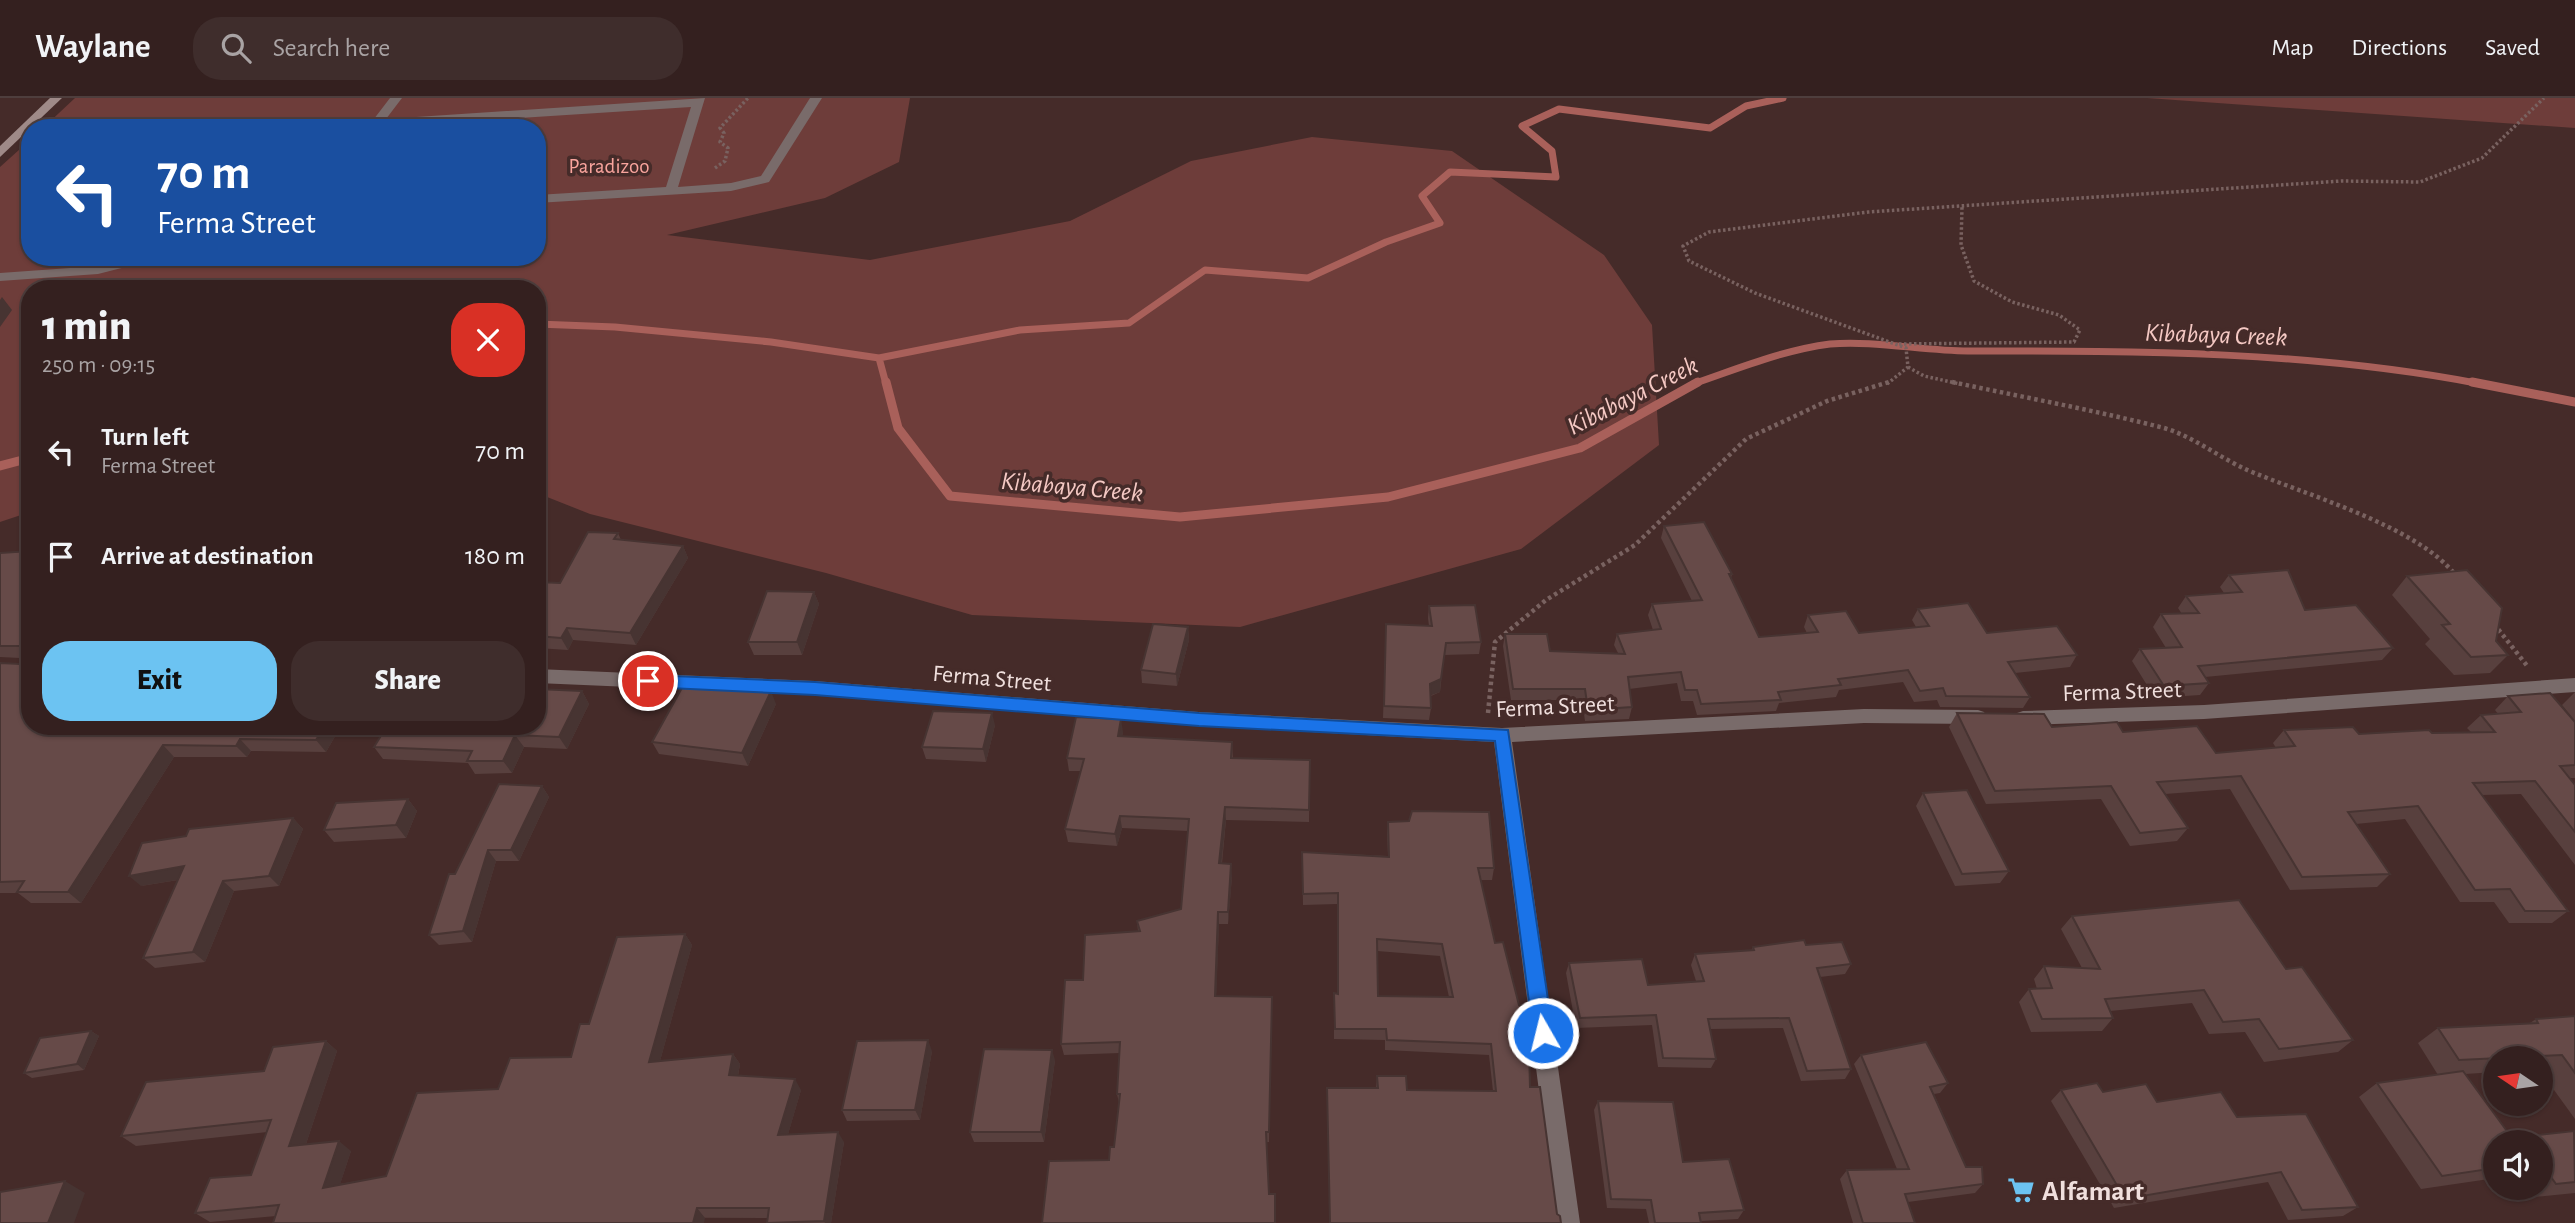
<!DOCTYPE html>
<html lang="en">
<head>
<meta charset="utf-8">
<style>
	:root { --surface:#34201f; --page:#3f2d2c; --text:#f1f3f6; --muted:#a9a3a4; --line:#4e3e3d; --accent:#6cc3f2 }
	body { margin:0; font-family:"Alegreya Sans",sans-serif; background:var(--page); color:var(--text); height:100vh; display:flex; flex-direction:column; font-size:26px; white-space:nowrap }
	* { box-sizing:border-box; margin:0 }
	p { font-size:23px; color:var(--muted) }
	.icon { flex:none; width:38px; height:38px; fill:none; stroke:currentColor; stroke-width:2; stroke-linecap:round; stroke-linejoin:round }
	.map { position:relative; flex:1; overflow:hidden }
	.panel { position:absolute; left:21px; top:182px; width:525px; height:455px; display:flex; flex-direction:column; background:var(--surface); border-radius:28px; box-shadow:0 2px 5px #0004,0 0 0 2px var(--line) }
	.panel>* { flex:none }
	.top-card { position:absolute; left:21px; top:21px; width:525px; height:147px; border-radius:28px; box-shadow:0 2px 5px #0004,0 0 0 2px var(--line); background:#1a4fa0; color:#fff; overflow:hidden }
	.needle { width:46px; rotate:283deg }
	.controls { position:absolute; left:2483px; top:948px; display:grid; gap:14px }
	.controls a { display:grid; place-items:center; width:70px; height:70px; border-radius:50%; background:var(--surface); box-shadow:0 2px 5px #0004,0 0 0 2px var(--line); font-size:35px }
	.pin { position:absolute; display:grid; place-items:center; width:60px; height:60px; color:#fff; margin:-30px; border:4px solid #fff; border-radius:50%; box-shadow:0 2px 7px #0007 }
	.me { position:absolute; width:77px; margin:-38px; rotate:352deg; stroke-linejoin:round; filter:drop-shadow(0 0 5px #0008) }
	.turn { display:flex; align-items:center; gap:24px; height:147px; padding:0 21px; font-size:32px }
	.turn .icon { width:91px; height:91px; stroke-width:2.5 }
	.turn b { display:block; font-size:49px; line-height:60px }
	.round { display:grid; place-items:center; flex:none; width:74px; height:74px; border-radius:28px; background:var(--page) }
	.head { display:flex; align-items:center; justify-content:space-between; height:119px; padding:0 21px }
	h1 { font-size:42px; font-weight:800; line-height:52px }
	.primary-button { display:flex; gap:14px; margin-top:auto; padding:14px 21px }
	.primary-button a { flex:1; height:80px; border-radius:28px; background:var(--accent); color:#111; font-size:28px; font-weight:800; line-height:80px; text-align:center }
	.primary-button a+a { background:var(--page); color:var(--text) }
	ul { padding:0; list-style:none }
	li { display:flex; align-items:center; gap:21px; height:105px; padding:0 21px }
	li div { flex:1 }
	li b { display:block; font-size:26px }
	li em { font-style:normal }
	header { display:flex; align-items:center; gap:42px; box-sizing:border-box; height:98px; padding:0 35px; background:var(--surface); border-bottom:2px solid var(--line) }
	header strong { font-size:33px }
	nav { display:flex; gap:38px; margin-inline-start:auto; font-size:24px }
	.search { width:490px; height:63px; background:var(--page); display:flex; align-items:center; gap:18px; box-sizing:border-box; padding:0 24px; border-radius:28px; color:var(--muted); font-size:26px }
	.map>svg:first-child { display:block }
	.green { fill:#6e3d3a }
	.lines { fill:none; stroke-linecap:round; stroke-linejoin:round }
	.stream-far1 { stroke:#a9605a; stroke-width:7 }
	.stream { stroke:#a9605a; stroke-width:9 }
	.path-far1 { stroke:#796260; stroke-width:3.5; stroke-dasharray:2.5 2.5; stroke-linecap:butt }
	.path { stroke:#796260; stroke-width:4.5; stroke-dasharray:3.5 3.5; stroke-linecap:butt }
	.lane { fill:#796b6a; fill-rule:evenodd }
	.street { fill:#796b6a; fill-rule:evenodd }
	.secondary { fill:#9f8a88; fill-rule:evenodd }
	.wall { fill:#58403e; fill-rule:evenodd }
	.shaded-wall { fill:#473432 }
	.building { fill:#664a48; stroke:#473432; stroke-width:2; fill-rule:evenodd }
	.route { fill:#1a73e8; stroke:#114b97; stroke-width:2 }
	.labels { text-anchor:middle; stroke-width:7; stroke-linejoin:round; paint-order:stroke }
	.far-park-label { font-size:21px; fill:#f9a49d; stroke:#452b29 }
	.street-label { font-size:24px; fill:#f0dfdd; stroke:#452b29 }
	.water-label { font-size:26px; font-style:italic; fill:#f5c9c4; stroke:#452b29 }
	.near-poi-label { font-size:28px; font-weight:bold; fill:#f0dfdd; stroke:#452b29; text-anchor:start }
</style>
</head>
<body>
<header>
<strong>Waylane</strong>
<div class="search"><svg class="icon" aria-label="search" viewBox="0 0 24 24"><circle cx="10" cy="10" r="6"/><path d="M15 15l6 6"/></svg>Search here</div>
<nav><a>Map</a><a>Directions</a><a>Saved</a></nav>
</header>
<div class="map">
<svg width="2575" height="1125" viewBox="0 0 2575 1125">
	<rect width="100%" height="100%" fill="#452b29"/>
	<path class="green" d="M75,0H910L899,64L825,100L667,137L870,162L1070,123L1191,63L1312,39L1452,53L1604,157L1652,227L1659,347L1521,451L1240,529L972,517L826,475L590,416L537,395V191H30V414L0,424V69L30,42V159H537V30H43Z
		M2147,0H2575V30Z"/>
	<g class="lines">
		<path class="stream-far1" d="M537,226L615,229L771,244L879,260L1020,232L1129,225L1205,172L1308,180L1386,144L1440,125L1422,98L1450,74L1556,79L1552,53L1522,28L1559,11L1710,30L1746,8L1783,0
			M879,260L886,286
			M1693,286C1737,271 1783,252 1830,246C1872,242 1925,253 1968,253C2141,253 2311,253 2481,286"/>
		<path class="stream" d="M886,284L898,330L950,398L1180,419L1388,399L1580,350L1698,284
			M2472,284L2575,304
			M0,368L30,360"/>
		<path class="path-far1" d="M715,70L725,63L728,50L720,44L724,35L720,30L748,0
			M1899,246L2074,244L2080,232L2059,217L2012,204L1974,183L1961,147L1962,109
			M1908,269L1924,278L1960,286
			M1887,286L1908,269L1906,250L1755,195L1689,163L1683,148L1709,134L1868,114L2341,83L2420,84L2482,60L2544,0"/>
		<path class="path" d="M1952,284C2022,299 2094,312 2164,330C2192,338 2219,359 2245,371C2302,396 2419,428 2456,478
			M2494,526L2528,569
			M1488,615L1495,544L1546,502L1635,447L1746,341L1827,303L1889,284"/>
		<path class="lane" d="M390,0H402L386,21L705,0L678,89L731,85L761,78L810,0H822L769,84L731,93L537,105V97L666,89L691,9L367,30Z
			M140,159H165L98,176L0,183V175L98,168Z"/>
		<path class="street" d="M537,571L815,583L1199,614L1502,630L1864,611L1978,612L1984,614L1987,619L1984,624L1978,626L1864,625L1512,644L1580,1125H1556L1494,644L1199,628L815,597L537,585Z
			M2575,580V594L2204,621L2023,627L2017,625L2014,620L2017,615L2023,613L2204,607Z"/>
		<path class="secondary" d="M50,0H62L0,59V48Z"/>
	</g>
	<path class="wall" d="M1664,428L1732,476L1731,480L1759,539L1807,535L1804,529L1808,517L1859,535L1916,529L1912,522L1918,511L1987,535L2077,557L2070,569L2015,575L2030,599L2023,610L1940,609L1937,602L1914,604L1903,584L1839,592L1836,599L1779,605L1776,613L1697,617L1693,603H1681L1677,585L1629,591L1632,609L1629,621L1585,623L1582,602H1511L1503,548L1505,536L1550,553L1618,555L1614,547L1617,536L1653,532L1648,517L1652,506L1692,503L1661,440Z
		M618,435L621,442L683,448L688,460L636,547L573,542L568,552L537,550V484L560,485Z
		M30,453V628H341L326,654L251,653L247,659H174L81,805H31L18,795H0V565L20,566V560L0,559V455Z
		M2229,477L2305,512L2393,550L2382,562L2205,579L2209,585L2200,597L2155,600L2132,563L2140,551L2166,550L2153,529L2161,516H2182L2178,510L2186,498L2224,495L2220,489Z
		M2407,478L2508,557L2490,575L2454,577L2425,546L2430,541L2392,497Z
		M814,494L819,506L802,557H754L748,544Z
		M1429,508L1481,544L1479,556L1444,557L1440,594L1431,598V610L1429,622L1383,620L1386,526L1429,528L1428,520Z
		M1188,529L1189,542L1177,588L1142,585L1141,572Z
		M582,593L589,606L567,651L524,649L512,675L475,676L468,665L383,661L374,649Z
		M2575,594V623L2562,607Z
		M2508,598L2575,624V680H2570L2575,687V767L2521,696L2482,697L2568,813L2552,825H2509L2494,804H2460L2405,721L2356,726L2390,776L2377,789L2290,792L2230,691L2165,696L2188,730L2177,743L2130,748L2101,701L1986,706L1949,629L1957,615L2052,629L2123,634L2216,655L2276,650L2273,645L2284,632L2359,636L2471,634L2467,630L2481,617L2498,616L2495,612Z
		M776,606L748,668L659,656L652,644Z
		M995,627L986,664L926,661L922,649Z
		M1123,634L1122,638L1232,644L1233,660L1310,662L1309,724L1226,722L1222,765L1232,778L1228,826H1219L1216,898L1272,899L1269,1044H1266L1269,1096L1275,1125L1109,1062L1114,1049L1119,1005L1117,996L1120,955L1064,957L1061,946L1083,882L1138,833L1137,823L1181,811L1188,733L1122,730L1117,748L1068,744L1065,731L1081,673H1069L1067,660Z
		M542,688L549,699L519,763H496L472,844L439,847L429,837L455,776Z
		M1923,695L2009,773L2000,785L1955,788L1916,708Z
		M408,701L417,713L406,740L334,744L324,732Z
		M293,720L303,731L279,788L234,793L205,864L155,870L143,860L178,782L141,788Z
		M1388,724L1494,770L1492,782H1481L1495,845L1530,989L1557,1116L1561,1125H1330L1327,990H1376L1377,978L1407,992L1493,993L1489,957L1385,952V942L1334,941V895L1338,896L1337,806L1303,807L1302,754L1388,758L1387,735ZM1377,853L1440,858L1449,899L1378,898Z
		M2072,818L2286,871L2353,942L2338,954L2264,964L2245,934L2209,936L2192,905L2110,913L2113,920L2102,933L2031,934L2019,904L2029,891H2037L2034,881L2044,868L2082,870L2061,831Z
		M685,836L692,847L660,963L733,956L740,966L738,978L801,992L788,1036L844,1044L831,1125H767L768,1120L276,1118L210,1124L195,1115L251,1077L267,1034L136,1048L121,1038L264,973L326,943L337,953L306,1046L351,1053L340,1086L386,1078L498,991L571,959L589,926Z
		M1806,847L1851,866L1845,876L1820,879L1851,971L1845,981L1801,983L1783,930L1710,931L1716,961L1711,970L1658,969L1652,927L1576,930L1566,875L1569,865L1648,887L1696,883L1691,867L1695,856L1751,853L1753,849Z
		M2575,918V1021L2541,974V961H2496V974L2465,976L2512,1040L2575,1034V1095L2534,1099L2527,1090H2541V1045H2496V1080L2421,1091L2359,999L2377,985L2438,977L2418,945L2438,930L2530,925L2536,921Z
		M91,933L99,938L84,972L32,980L24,975Z
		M932,953L920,1022L847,1023L842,1012Z
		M1861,957L1948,985L1940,995L1934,996L1966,1069L1983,1086L1975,1095L1908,1104L1915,1125H1853L1840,1081L1847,1072L1897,1071L1854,966Z
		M1055,962L1044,1044H974L970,1034Z
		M2061,992L2103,994L2237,1019L2358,1109L2343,1118L2288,1122L2268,1084L2114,1110L2051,1003Z
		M1598,1003L1683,1064L1744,1112L1738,1121L1701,1123V1125H1649L1646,1111L1607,1110L1594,1012Z"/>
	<path class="shaded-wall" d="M2,199L12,212L0,229V202Z
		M683,448L688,460L636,547L630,535Z
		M814,494L819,506L802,557L797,544Z
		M1188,529L1189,542L1177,588L1176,576Z
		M567,530L573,542L568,552L561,540Z
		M1441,581L1440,594L1429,598L1430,586Z
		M582,593L589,606L567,651L559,639Z
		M771,593L776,606L748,668L742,655Z
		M992,615L995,627L986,664L983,651Z
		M1121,621L1123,634L1120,651L1118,638Z
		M325,628H341L326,654L316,642Z
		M515,637L524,649L512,675L503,663Z
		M240,641L251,653L247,659L236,648Z
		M163,647L174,659L81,805L68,794Z
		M542,688L549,699L519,763L511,752Z
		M408,701L417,713L406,740L396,727Z
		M1225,709L1226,722L1220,778L1219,765Z
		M1120,718L1122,730L1117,748L1115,736Z
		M293,720L303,731L279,788L269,778Z
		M488,752L496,763L472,844L463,833Z
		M1231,766L1232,778L1228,826V814Z
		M184,768L195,779L141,788L129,778Z
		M223,783L234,793L205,864L193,854Z
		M1218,814L1219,826L1216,909L1215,898Z
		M685,836L692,847L657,974L649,964Z
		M91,933L99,938L84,972L77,966Z
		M928,942L932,953L920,1022L915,1012Z
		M326,943L337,953L302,1058L289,1048Z
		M1052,952L1055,962L1044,1044L1041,1034Z
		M733,956L740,966L736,988L729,977Z
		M795,981L801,992L785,1047L778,1037Z
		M838,1034L844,1044L831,1125H825L824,1123Z
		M339,1043L351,1053L336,1099L323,1090Z
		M65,1083L85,1095L74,1125H48Z
		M697,1110L705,1120L704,1125H693Z"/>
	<path class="building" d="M1704,424L1732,476H1729L1759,539L1818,534L1808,517L1846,513L1859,535L1929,528L1918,511L1968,505L1987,535L2057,528L2077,557L2008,564L2030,599L1946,598L1943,590L1920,593L1908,572L1838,581L1841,587L1778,594L1781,602L1701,606L1697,592H1685L1681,574L1628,579L1632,609L1588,612L1585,591H1513L1505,536H1547L1550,553L1625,556L1617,536L1661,531L1652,506L1702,502L1664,428Z
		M588,434L618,435L614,441L683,448L630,535L567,530L561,540L537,538V484L560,485Z
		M30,453V628H325L316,642L240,641L236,648L163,647L68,794H17L24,783L0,784V565L20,566V548H0V455Z
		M2288,472L2305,512L2356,507L2393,550L2198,568L2209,585L2164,588L2140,551L2182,549L2161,516L2199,515L2186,498L2242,494L2229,477Z
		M2467,472L2502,510L2496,543L2508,557L2471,559L2442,527L2450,526L2407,478Z
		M767,493L814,494L797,544H748Z
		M1475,507L1481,544L1446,545L1441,581L1430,586L1431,610L1384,608L1386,526L1432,528L1429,508Z
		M1153,526L1188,529L1176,576L1141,572Z
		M683,588L771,593L742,655L652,644Z
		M537,591L582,593L559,639L515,637L503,663H467L472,653L374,649L387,628H537Z
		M2550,595L2575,624V667L2560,668L2575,687V734L2535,683L2473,685L2568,813H2525L2510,791L2475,792L2418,708L2348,714L2390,776L2302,779L2241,678L2157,684L2188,730L2140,735L2111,688L1995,693L1957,615L2044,616L2052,629L2117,624L2123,634L2197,628L2216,655L2295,648L2284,632L2353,629L2359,636L2429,632L2432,635L2495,634L2481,617L2521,614L2508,598Z
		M933,613L992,615L983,651L922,649Z
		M1076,619L1121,621L1118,638L1232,644L1231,660L1310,662L1309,712L1225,709L1219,765L1231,766L1228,814H1218L1215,898L1272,899L1269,1034H1266L1269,1096H1275V1125H1042L1049,1063L1109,1062L1110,1049H1114L1120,996H1117L1120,944L1061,946L1065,882H1083L1085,837L1140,833L1137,823L1181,811L1189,721L1120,718L1115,736L1065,731L1084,661L1067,660Z
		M499,686L542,688L511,752H488L463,833L429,837L449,776H455Z
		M1967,692L2009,773L1962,776L1923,695Z
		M408,701L396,727L324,732L336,705Z
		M1412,713L1489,714L1494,770H1478L1495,845L1503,844L1519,907L1528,908L1530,989H1540L1557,1116L1560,1118L1561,1125H1330L1327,990H1378L1377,978H1406L1407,992L1496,993L1491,946L1387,942L1386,931H1335L1334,895L1338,896V795L1303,796L1302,754L1389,759L1388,724L1409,723ZM1377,841L1442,846L1453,899L1378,898Z
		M293,720L269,778L223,783L193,854L143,860L184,768L129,778L142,745L186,738L189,731Z
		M2239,802L2286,871L2302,869L2353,942L2279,951L2259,921L2223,924L2204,892L2105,901L2113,920L2042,921L2029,891L2052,890L2044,868L2100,871L2072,818Z
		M685,836L649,964L733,956L729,977L795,981L778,1037L838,1034L824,1123L767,1125L769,1110H697L693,1125H273L279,1107L195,1115L210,1080L251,1077L271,1022L121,1038L146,984L264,973L273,949L326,943L289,1048L339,1043L323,1090L386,1078L417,995L498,991L510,960L571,959L580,926H589L617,839Z
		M1804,842L1806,847L1842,844L1851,866L1817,870L1851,971L1807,973L1789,920L1708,921L1716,961L1663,960L1656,917L1580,920L1569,865L1642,861L1648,887L1704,883L1695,856L1754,852L1753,849Z
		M2575,918V975L2562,957L2459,962L2438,930L2538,925L2536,921Z
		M91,933L77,966L24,975L40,940Z
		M928,942L915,1012H842L857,943Z
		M1926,944L1948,985L1930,989L1966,1069H1982L1983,1086L1905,1096L1915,1125H1863L1847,1072L1909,1071L1861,957Z
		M984,951L1052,952L1041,1034H970Z
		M2463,973L2512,1040L2574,1033L2575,1084L2556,1086L2541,1065V1045H2496V1070L2442,1078L2377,985Z
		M2097,985L2103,994L2146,986L2157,1004L2221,994L2237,1019L2306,1016L2358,1109L2302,1112L2281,1074L2125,1101L2061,992Z
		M1598,1003L1673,1004L1683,1064L1729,1061L1744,1112L1699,1115L1701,1125H1655L1651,1102L1611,1101Z
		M65,1083L48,1125H0V1094Z"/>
	<path class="route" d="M648,577L815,584L1199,615L1508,632L1553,935L1550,941L1543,944L1536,941L1533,935L1495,643L1199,628L815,597L648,589L640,583Z"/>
	<defs>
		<symbol id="supermarket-bare" viewBox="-9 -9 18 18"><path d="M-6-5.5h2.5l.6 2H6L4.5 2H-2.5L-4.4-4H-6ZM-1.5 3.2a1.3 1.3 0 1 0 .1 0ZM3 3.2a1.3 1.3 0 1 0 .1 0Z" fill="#6cc3f2" stroke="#452b29" stroke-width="2.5" paint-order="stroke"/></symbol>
	</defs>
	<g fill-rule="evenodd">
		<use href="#supermarket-bare" x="2002" y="1073" width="38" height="38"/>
	</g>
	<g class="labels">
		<g class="far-park-label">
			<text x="609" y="75">Paradizoo</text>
		</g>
		<g class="street-label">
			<text transform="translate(992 580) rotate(5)" y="8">Ferma Street</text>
			<text transform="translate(2122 593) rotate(-2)" y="8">Ferma Street</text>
			<text transform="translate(1555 608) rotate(-3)" y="8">Ferma Street</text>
		</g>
		<g class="water-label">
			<text transform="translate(2216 236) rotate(2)" y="9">Kibabaya Creek</text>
			<text transform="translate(1632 297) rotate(-27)" y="9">Kibabaya Creek</text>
			<text transform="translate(1072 388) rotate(5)" y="9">Kibabaya Creek</text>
		</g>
		<g class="near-poi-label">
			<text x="2042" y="1102">Alfamart</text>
		</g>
	</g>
</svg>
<div class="controls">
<a><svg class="needle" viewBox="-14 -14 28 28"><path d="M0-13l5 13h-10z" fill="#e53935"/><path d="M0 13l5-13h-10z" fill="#a9a3a4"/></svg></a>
<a><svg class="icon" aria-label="sound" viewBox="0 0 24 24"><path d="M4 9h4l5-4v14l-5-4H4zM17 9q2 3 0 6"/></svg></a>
</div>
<div class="pin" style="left:648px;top:583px;background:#d93025"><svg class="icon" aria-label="arrive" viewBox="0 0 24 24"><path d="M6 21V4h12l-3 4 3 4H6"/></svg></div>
<svg class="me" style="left:1543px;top:935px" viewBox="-20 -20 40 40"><circle r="17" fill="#1a73e8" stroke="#fff" stroke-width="3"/><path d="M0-11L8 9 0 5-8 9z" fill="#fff"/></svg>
<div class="top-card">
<div class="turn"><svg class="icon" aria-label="left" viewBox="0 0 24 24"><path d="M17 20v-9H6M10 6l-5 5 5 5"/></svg><div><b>70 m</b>Ferma Street</div></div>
</div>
<section class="panel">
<div class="head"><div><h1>1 min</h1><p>250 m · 09:15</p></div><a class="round" style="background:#d93025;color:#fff"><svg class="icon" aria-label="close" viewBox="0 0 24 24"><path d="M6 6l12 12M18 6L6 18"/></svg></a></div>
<ul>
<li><svg class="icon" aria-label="left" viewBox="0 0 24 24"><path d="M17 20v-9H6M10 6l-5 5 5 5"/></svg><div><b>Turn left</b><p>Ferma Street</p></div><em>70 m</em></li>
<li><svg class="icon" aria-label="arrive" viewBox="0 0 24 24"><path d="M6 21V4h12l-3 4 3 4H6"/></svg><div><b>Arrive at destination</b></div><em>180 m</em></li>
</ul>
<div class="primary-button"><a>Exit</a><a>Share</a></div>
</section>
</div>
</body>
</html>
